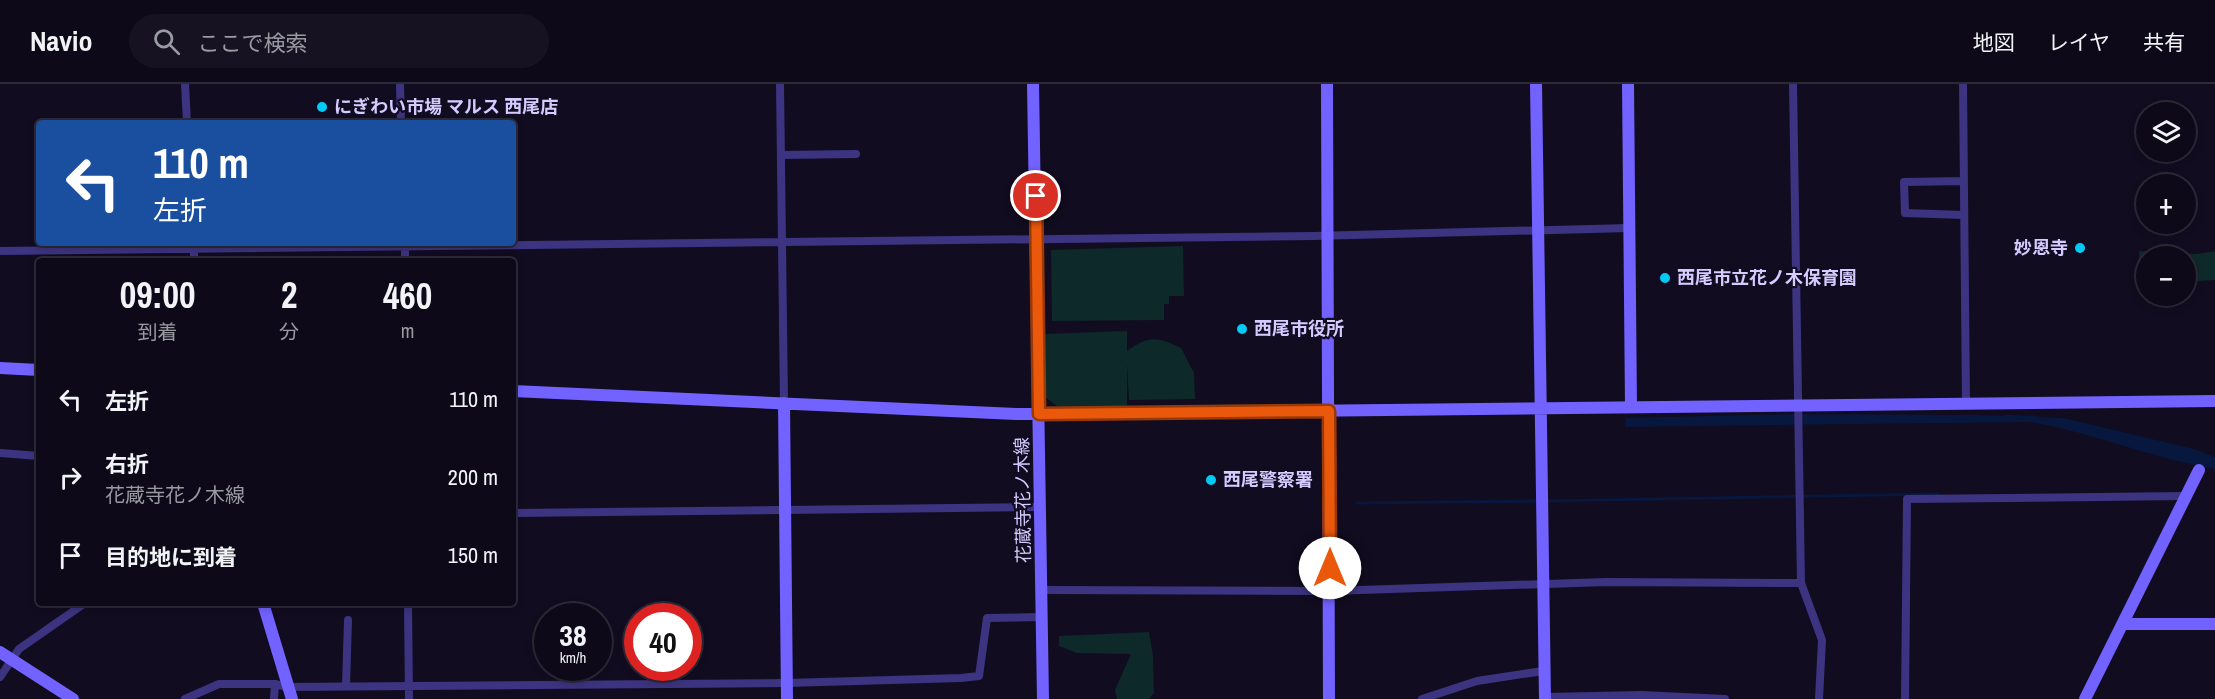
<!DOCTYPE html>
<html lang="ja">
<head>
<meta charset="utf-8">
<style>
	:root { --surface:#0d0918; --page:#161221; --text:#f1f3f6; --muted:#9a9aa2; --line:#2d2a37 }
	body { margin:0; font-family:"Archivo Narrow","Noto Sans JP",sans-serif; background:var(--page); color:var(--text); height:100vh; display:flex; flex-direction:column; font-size:22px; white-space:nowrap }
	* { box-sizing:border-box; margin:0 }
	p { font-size:20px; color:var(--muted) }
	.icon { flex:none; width:33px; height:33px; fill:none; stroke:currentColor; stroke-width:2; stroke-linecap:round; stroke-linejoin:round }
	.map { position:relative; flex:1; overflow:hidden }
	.details { position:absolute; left:36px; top:174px; width:480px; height:348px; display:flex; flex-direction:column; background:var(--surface); border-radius:6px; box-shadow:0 3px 9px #0003,0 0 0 2px var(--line) }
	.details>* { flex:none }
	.banner { position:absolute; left:36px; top:36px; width:480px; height:126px; border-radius:6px; box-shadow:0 3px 9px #0003,0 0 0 2px var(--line); background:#1a4fa0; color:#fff; overflow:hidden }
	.fabs { position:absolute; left:2136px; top:18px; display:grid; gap:12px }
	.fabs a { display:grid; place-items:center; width:60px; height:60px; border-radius:50%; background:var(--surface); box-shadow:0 3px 9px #0003,0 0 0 2px var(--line); font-size:30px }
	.speed { position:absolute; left:534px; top:519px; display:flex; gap:12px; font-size:30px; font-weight:700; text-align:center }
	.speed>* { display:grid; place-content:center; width:78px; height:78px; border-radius:50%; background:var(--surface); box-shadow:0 3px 9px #0003,0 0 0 2px var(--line); line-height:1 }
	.speed small { font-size:15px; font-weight:400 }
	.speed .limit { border:9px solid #d22; background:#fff; color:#111 }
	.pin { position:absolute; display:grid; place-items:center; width:51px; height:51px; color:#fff; margin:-26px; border:3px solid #fff; border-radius:50%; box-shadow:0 2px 6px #0007 }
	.me { position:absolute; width:66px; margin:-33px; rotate:0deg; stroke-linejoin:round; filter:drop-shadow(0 0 4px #0008) }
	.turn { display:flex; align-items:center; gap:21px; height:126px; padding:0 18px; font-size:27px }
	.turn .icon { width:78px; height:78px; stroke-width:2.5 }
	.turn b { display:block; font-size:42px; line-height:51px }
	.eta { display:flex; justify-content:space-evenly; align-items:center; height:102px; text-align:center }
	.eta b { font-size:36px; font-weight:700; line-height:42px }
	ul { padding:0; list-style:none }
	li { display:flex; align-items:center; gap:18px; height:78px; padding:0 18px }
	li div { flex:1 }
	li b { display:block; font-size:22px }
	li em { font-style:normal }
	header { display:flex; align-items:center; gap:36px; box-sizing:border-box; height:84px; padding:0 30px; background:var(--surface); border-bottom:2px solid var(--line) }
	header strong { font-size:28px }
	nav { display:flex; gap:33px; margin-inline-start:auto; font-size:21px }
	.search { width:420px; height:54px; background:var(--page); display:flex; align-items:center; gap:15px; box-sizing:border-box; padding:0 21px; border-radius:33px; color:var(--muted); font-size:22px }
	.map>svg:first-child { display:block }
	.green { fill:#0e292a }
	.water { fill:#07173e }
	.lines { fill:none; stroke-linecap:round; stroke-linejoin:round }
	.stream { stroke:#07173e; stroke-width:3 }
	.street { stroke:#3d3481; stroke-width:8 }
	.secondary { stroke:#7262ff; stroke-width:12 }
	.route-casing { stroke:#983908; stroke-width:15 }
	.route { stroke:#ea580c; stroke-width:10 }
	.poi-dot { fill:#00caf6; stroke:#110c20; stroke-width:2 }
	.labels { text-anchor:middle; stroke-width:4.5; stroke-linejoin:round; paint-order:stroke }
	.poi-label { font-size:18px; font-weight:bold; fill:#d5cbff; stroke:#110c20; text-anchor:start }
	.street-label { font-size:18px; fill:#d5cbff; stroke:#110c20 }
</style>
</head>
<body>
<header>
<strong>Navio</strong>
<div class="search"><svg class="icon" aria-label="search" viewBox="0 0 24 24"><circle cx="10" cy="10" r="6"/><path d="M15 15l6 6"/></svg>ここで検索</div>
<nav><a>地図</a><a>レイヤ</a><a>共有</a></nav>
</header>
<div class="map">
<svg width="2215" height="615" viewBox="0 0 2215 615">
	<rect width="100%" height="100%" fill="#110c20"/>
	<path class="green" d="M1183,162L1184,212H1169V220H1164V236L1052,237L1051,166Z
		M2139,167L2197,170L2215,167V196L2186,198V172H2146V198H2140Z
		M1127,247V267C1149,252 1156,252 1181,264L1194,289L1195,315L1129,316L1127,280V322H1057L1045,313L1044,250Z
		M1149,548L1153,572L1154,609L1149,615H1117L1115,606L1131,570L1077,569L1059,562V552Z"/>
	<path class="water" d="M1792,330L1978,331L2064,334L2194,365L2215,373V385C2150,374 2092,348 2029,338L1625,343L1626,334Z"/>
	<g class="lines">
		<path class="stream" d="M2006,332L2038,334
			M1545,417L1938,410
			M1357,419L1538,417"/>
		<path class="street" d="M185,0L187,39
			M400,0L401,39
			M780,0L784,319
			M1793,0L1801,499L1822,556L1819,615
			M1963,0L1966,319
			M781,71L856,70
			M1964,97L1904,98L1905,129L1964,131
			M194,159V177
			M405,159V177
			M0,167L1313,152L1629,144
			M0,369L39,372
			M513,429L1041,423
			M1042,506L1330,507L1606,498L1801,499
			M408,519L409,615
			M0,593L19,565L85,519
			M346,602L348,536
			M1545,613L1642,611L1725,615
			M185,615L219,600H275L287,603L786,599L961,594L979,592L987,534L1042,533
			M274,615L275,600
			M1422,615L1477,597L1543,587
			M1905,615L1907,415L2185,412"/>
		<path class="secondary" d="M1033,0L1043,615
			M1327,0L1329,615
			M1536,0L1545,615
			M1628,0L1631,323
			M0,284L39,286
			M513,307L1016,330L2215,317
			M784,319L787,615
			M263,519L292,615
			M2124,540H2215
			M0,568L73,615
			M2085,615L2199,386"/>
	</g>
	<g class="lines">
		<defs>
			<path id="route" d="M1036,112L1039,330L1329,327L1330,484"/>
		</defs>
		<use href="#route" class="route-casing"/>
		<use href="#route" class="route"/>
	</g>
	<g class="poi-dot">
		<circle cx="322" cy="23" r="6"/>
		<circle cx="2080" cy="164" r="6"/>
		<circle cx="1665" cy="194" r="6"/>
		<circle cx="1242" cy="245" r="6"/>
		<circle cx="1211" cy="396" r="6"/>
	</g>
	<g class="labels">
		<g class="poi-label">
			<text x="334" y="29">にぎわい市場 マルス 西尾店</text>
			<text x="2068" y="170" text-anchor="end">妙恩寺</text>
			<text x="1677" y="200">西尾市立花ノ木保育園</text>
			<text x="1254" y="251">西尾市役所</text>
			<text x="1223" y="402">西尾警察署</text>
		</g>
		<g class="street-label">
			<text transform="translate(1023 416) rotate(-91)" y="6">花蔵寺花ノ木線</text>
		</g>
	</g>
</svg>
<div class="fabs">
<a><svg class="icon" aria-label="layers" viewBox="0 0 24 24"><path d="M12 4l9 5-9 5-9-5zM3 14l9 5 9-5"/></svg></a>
<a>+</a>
<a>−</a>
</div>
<div class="speed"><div>38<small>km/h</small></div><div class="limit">40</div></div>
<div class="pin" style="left:1036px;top:112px;background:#d93025"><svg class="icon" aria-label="arrive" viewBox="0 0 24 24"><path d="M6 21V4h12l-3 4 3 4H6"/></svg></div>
<svg class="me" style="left:1330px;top:484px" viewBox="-20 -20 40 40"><circle r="19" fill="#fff"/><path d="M0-13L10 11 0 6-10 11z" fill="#ea580c"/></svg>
<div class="banner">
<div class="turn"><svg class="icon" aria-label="left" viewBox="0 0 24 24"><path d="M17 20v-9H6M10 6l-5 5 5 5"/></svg><div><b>110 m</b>左折</div></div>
</div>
<section class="details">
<div class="eta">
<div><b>09:00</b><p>到着</p></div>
<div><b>2</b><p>分</p></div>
<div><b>460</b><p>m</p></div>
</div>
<ul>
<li><svg class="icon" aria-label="left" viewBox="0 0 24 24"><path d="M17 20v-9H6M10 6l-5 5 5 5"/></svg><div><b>左折</b></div><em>110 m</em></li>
<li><svg class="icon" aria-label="right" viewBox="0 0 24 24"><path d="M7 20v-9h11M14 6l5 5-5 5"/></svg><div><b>右折</b><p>花蔵寺花ノ木線</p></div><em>200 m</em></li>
<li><svg class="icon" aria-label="arrive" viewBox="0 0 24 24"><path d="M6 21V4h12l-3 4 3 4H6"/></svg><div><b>目的地に到着</b></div><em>150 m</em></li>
</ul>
</section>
</div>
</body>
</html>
